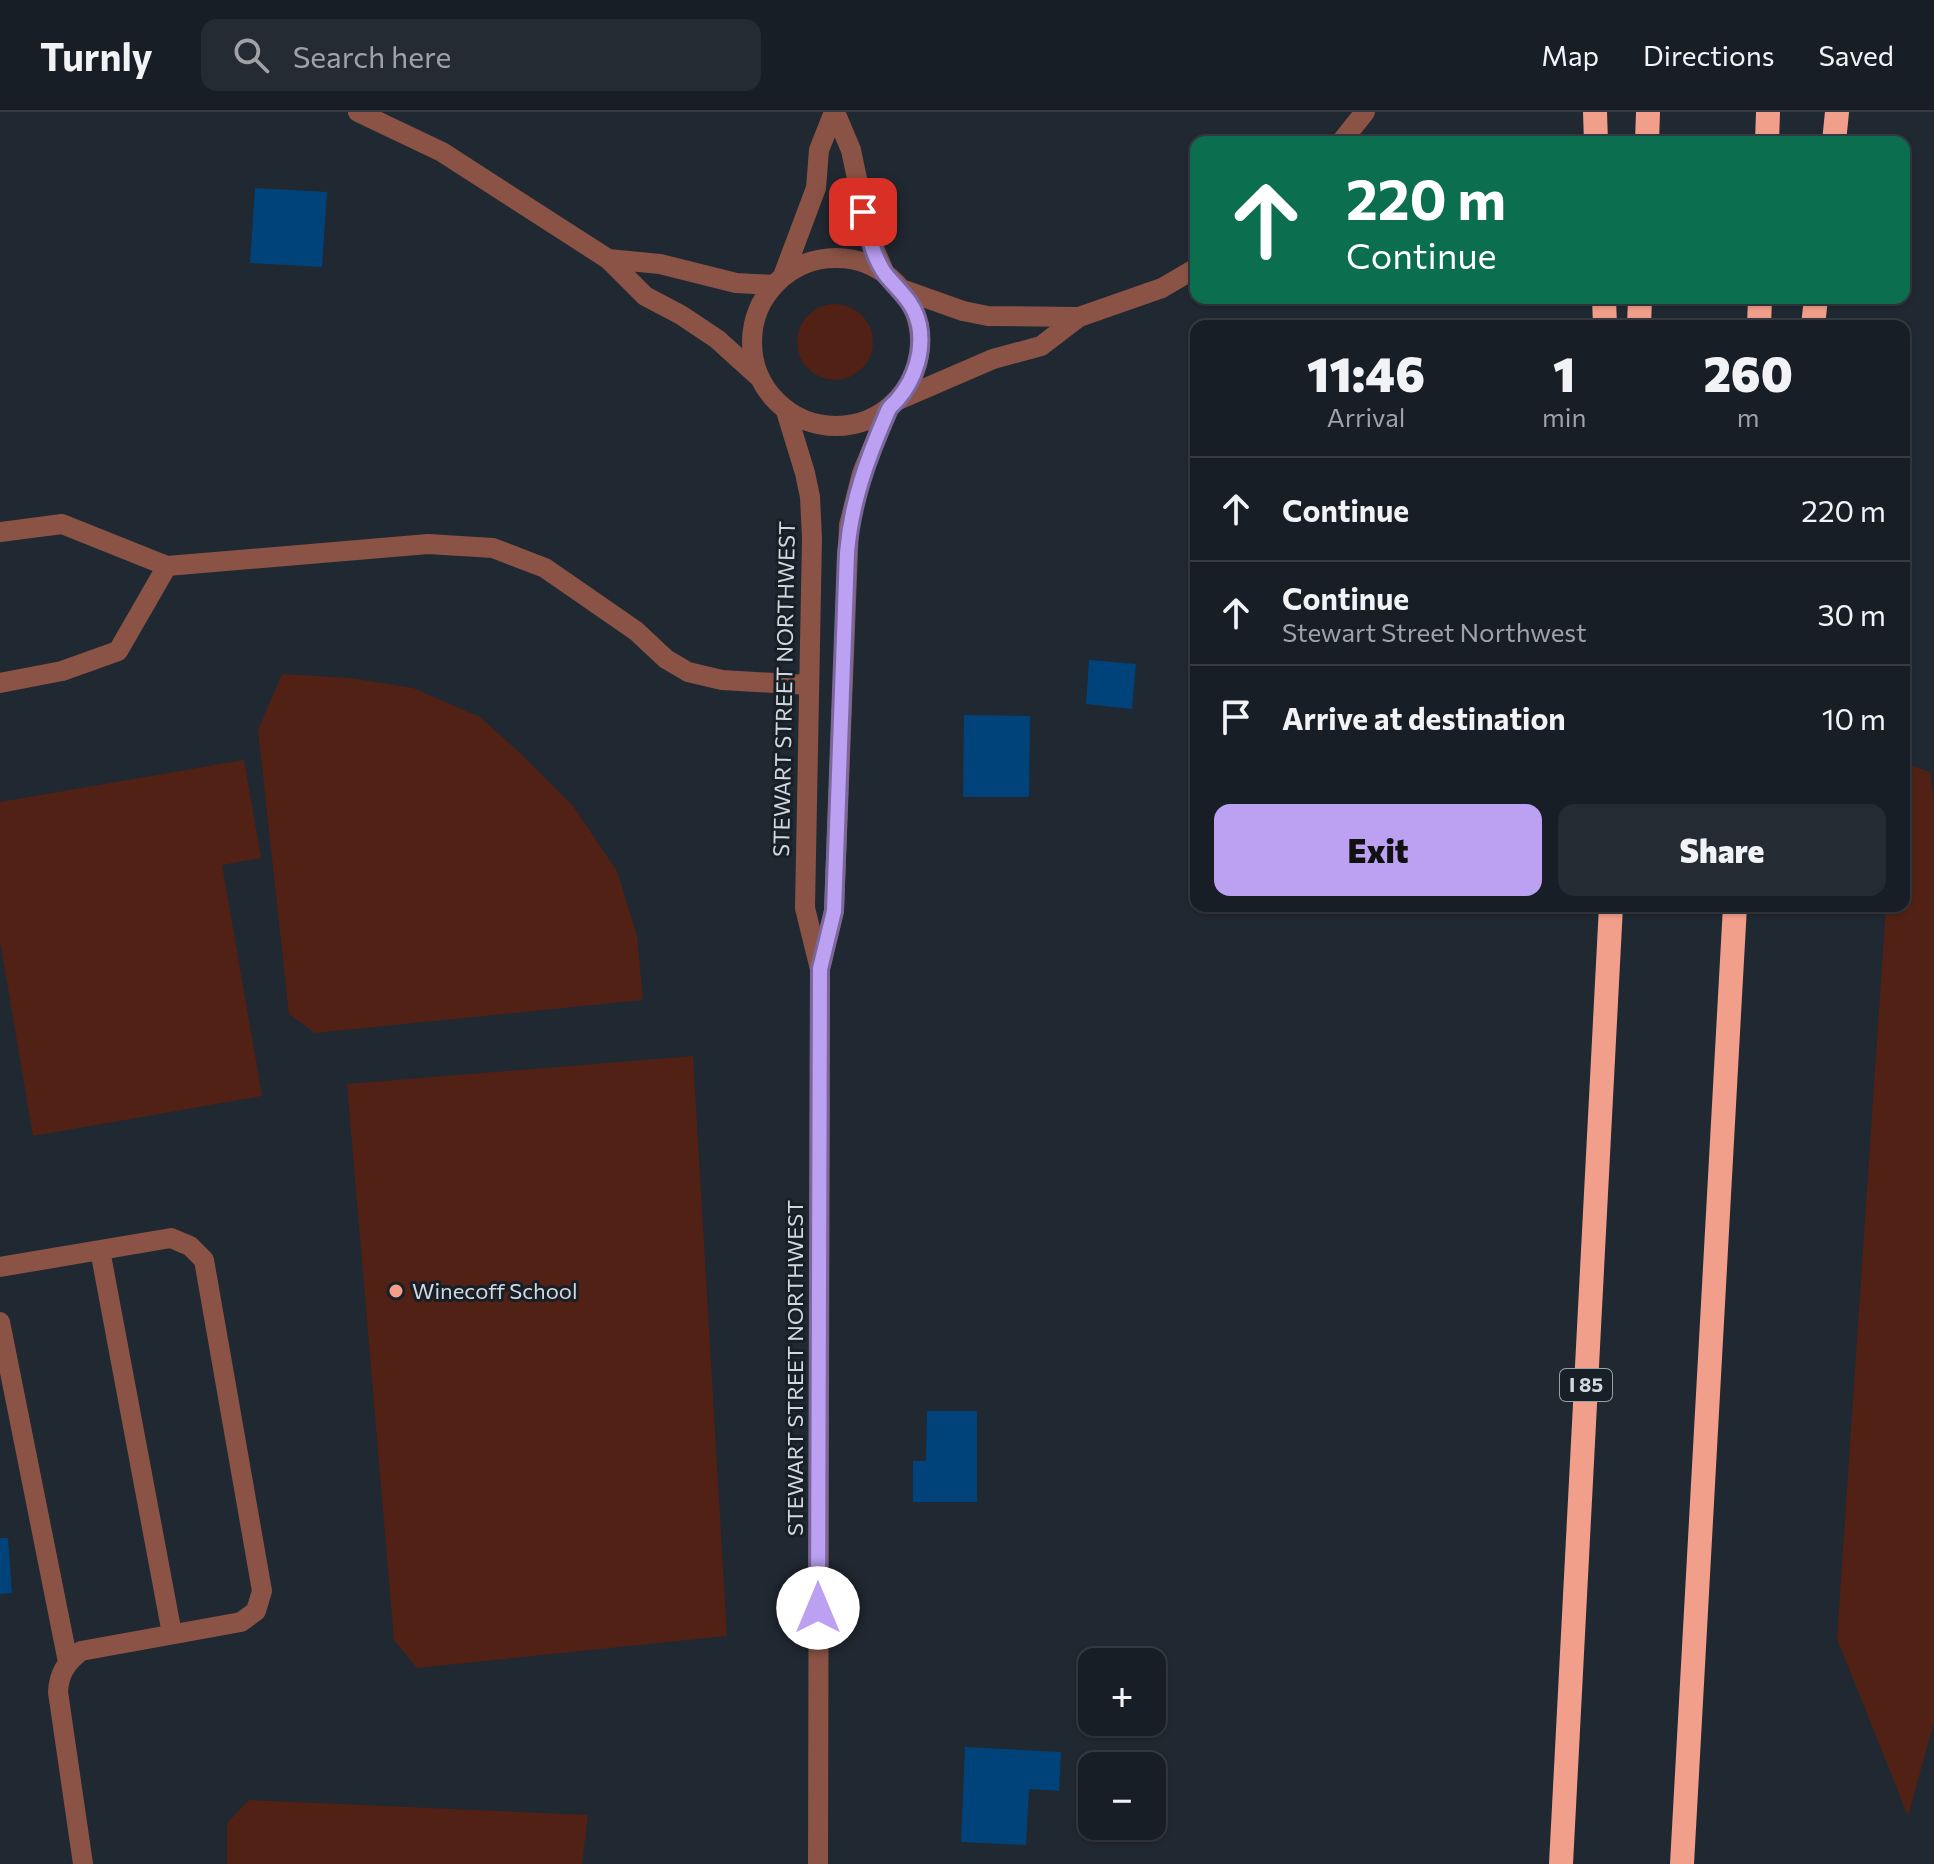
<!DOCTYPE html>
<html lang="en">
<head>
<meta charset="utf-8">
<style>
	:root { --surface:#181e25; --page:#252b32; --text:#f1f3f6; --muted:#9fa2a7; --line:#363c42; --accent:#bca0f2 }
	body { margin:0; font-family:Commissioner,sans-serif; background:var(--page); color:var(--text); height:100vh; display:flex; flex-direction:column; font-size:30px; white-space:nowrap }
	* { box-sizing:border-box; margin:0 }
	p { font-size:26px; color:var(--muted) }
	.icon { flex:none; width:44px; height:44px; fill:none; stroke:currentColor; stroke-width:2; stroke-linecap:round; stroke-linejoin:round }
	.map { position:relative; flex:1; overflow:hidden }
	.panel { position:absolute; left:1190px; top:208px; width:720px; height:592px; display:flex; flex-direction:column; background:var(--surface); border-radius:16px; box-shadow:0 2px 6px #0004,0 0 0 2px var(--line) }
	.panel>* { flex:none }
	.hud { position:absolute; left:1190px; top:24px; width:720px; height:168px; border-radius:16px; box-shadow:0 2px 6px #0004,0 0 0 2px var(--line); background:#0b6e4f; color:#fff; overflow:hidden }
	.fabs { position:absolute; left:1078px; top:1536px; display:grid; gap:16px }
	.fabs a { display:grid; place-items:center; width:88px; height:88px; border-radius:16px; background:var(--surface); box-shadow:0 2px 6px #0004,0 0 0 2px var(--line); font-size:40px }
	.pin { position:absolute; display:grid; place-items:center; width:68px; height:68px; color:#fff; margin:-34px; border-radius:16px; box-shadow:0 4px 12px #0006 }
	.me { position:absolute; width:88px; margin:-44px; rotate:0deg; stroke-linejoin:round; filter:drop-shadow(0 0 6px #0008) }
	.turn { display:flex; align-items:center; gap:28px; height:168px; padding:0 24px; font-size:36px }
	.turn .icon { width:104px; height:104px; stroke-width:2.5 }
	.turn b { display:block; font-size:56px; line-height:68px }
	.eta { display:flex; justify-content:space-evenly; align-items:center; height:136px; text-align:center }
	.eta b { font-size:48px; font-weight:800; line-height:56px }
	.cta { display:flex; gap:16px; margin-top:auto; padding:16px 24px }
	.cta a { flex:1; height:92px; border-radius:16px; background:var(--accent); color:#111; font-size:32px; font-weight:800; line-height:92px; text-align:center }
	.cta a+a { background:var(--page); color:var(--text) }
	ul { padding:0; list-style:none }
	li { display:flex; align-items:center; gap:24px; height:104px; padding:0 24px; border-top:2px solid var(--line) }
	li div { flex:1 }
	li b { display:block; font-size:30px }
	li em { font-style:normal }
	header { display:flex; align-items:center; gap:48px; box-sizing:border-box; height:112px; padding:0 40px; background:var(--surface); border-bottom:2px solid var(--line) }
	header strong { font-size:38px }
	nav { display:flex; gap:44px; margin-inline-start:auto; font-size:28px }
	.search { width:560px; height:72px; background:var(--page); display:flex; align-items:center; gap:20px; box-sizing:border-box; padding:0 28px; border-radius:16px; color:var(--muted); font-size:30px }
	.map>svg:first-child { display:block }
	.green { fill:#512115 }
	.building { fill:#00437a }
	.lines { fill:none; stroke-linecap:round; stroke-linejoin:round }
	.minor { stroke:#8a5345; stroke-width:20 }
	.highway { stroke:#f19e8a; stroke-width:24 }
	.route-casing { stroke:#7a689d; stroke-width:20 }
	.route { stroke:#bca0f2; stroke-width:14 }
	.poi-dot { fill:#f49e89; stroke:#171f27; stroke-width:3 }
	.labels { text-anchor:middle; stroke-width:6; stroke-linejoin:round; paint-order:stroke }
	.shield { fill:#171f27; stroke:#9ba0a7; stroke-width:2 }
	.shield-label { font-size:20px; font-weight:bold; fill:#d3d8de }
	.street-label { font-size:22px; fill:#d3d8de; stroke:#171f27 }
	.poi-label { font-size:22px; fill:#d3d8de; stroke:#171f27; text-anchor:start }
</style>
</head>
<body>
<header>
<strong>Turnly</strong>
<div class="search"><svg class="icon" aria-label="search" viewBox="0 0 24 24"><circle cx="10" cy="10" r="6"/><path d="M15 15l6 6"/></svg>Search here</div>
<nav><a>Map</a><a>Directions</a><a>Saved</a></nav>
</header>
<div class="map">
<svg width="1934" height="1752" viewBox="0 0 1934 1752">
	<rect width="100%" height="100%" fill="#202831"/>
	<path class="green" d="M797 230a38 38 0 1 1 76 0a38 38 0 1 1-76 0Z
		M282,562L350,566L413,576L480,605L519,640L573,694L617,759L637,824L643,888L315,921L289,902L258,618Z
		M244,648L261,746L222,753L262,984L33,1024L0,829V690Z
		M1904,651L1930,660L1934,687V1610L1908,1704L1837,1527L1886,794H1904Z
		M693,944L727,1524L417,1556L394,1528L347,972Z
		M249,1688L588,1703L582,1752H227V1711Z"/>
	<path class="building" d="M255,76L327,80L322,155L250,151Z
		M1089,548L1136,552L1132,597L1086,592Z
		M964,603L1030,604L1029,685H963Z
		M927,1299H977V1390H913V1349H926Z
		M0,1426H8L12,1481L0,1482Z
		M965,1635L1061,1640L1059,1679L1029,1677L1026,1733L961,1730Z"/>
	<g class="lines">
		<path class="minor" d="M358,0L442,40L608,147L645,184L681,203L717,227L759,265
			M835,0L851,38L869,124L885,162
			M1341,30L1365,0
			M752 230a84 84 0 1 1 168 0a84 84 0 1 1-168 0Z
			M608,147L660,152L736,171L774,173
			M783,164L816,76L819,38L834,0
			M901,177L963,199L988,204L1079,205
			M898,288L993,247L1041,234L1079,205L1162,176L1196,156
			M786,299L805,361L810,385L812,426L805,796L820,857L818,1752
			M0,420L62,412L167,454L428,432L493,436L545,456L636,519L666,547L688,560L722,568L809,573
			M0,571L62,559L118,539L167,454
			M821,853L834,799L849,413L862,361L889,296
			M100,1138L172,1522
			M0,1155L171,1126L190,1134L204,1148L262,1479L256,1499L241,1510L81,1539C66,1551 59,1561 58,1580L83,1752
			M0,1210L68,1550"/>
		<path class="highway" d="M1595,0L1596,30
			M1647,30L1648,0
			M1767,30L1768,0
			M1834,30L1837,0
			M1604,186L1605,214
			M1639,214L1640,186
			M1759,214L1760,186
			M1813,214L1816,186
			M1561,1752L1611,794
			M1682,1752L1735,794"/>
	</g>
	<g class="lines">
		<defs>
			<path id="route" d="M818,1496L820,857L834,799L847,441C851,391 867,347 887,301C889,294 893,293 898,287C915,267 924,239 919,213C914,190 900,180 886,163C873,146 868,120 863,100"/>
		</defs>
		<use href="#route" class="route-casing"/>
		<use href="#route" class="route"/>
	</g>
	<circle class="poi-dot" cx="396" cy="1179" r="8"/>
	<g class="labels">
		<rect class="shield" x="1560" y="1257" width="52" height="32" rx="6"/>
		<g class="shield-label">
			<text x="1586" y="1280">I 85</text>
		</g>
		<g class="street-label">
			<text transform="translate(784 577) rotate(-89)" y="8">STEWART STREET NORTHWEST</text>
			<text transform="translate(795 1256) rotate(-90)" y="8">STEWART STREET NORTHWEST</text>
		</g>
		<g class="poi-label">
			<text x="412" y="1187">Winecoff School</text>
		</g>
	</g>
</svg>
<div class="fabs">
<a>+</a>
<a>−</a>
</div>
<div class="pin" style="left:863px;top:100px;background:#d93025"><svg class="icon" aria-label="arrive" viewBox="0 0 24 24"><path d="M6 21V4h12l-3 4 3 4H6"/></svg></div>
<svg class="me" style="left:818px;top:1496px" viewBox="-20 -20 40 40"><circle r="19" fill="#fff"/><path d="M0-13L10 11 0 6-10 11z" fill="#bca0f2"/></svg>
<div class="hud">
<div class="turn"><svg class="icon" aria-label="ahead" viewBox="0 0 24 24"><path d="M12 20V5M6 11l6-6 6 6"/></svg><div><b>220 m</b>Continue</div></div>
</div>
<section class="panel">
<div class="eta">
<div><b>11:46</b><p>Arrival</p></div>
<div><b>1</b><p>min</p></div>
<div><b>260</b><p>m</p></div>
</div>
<ul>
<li><svg class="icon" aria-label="ahead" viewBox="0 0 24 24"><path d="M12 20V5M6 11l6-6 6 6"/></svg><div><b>Continue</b></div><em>220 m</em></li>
<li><svg class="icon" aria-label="ahead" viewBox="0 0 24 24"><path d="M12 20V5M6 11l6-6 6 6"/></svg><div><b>Continue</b><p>Stewart Street Northwest</p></div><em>30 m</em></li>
<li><svg class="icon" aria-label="arrive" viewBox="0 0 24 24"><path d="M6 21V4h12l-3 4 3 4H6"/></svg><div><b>Arrive at destination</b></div><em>10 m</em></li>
</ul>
<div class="cta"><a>Exit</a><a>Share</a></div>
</section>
</div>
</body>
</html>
